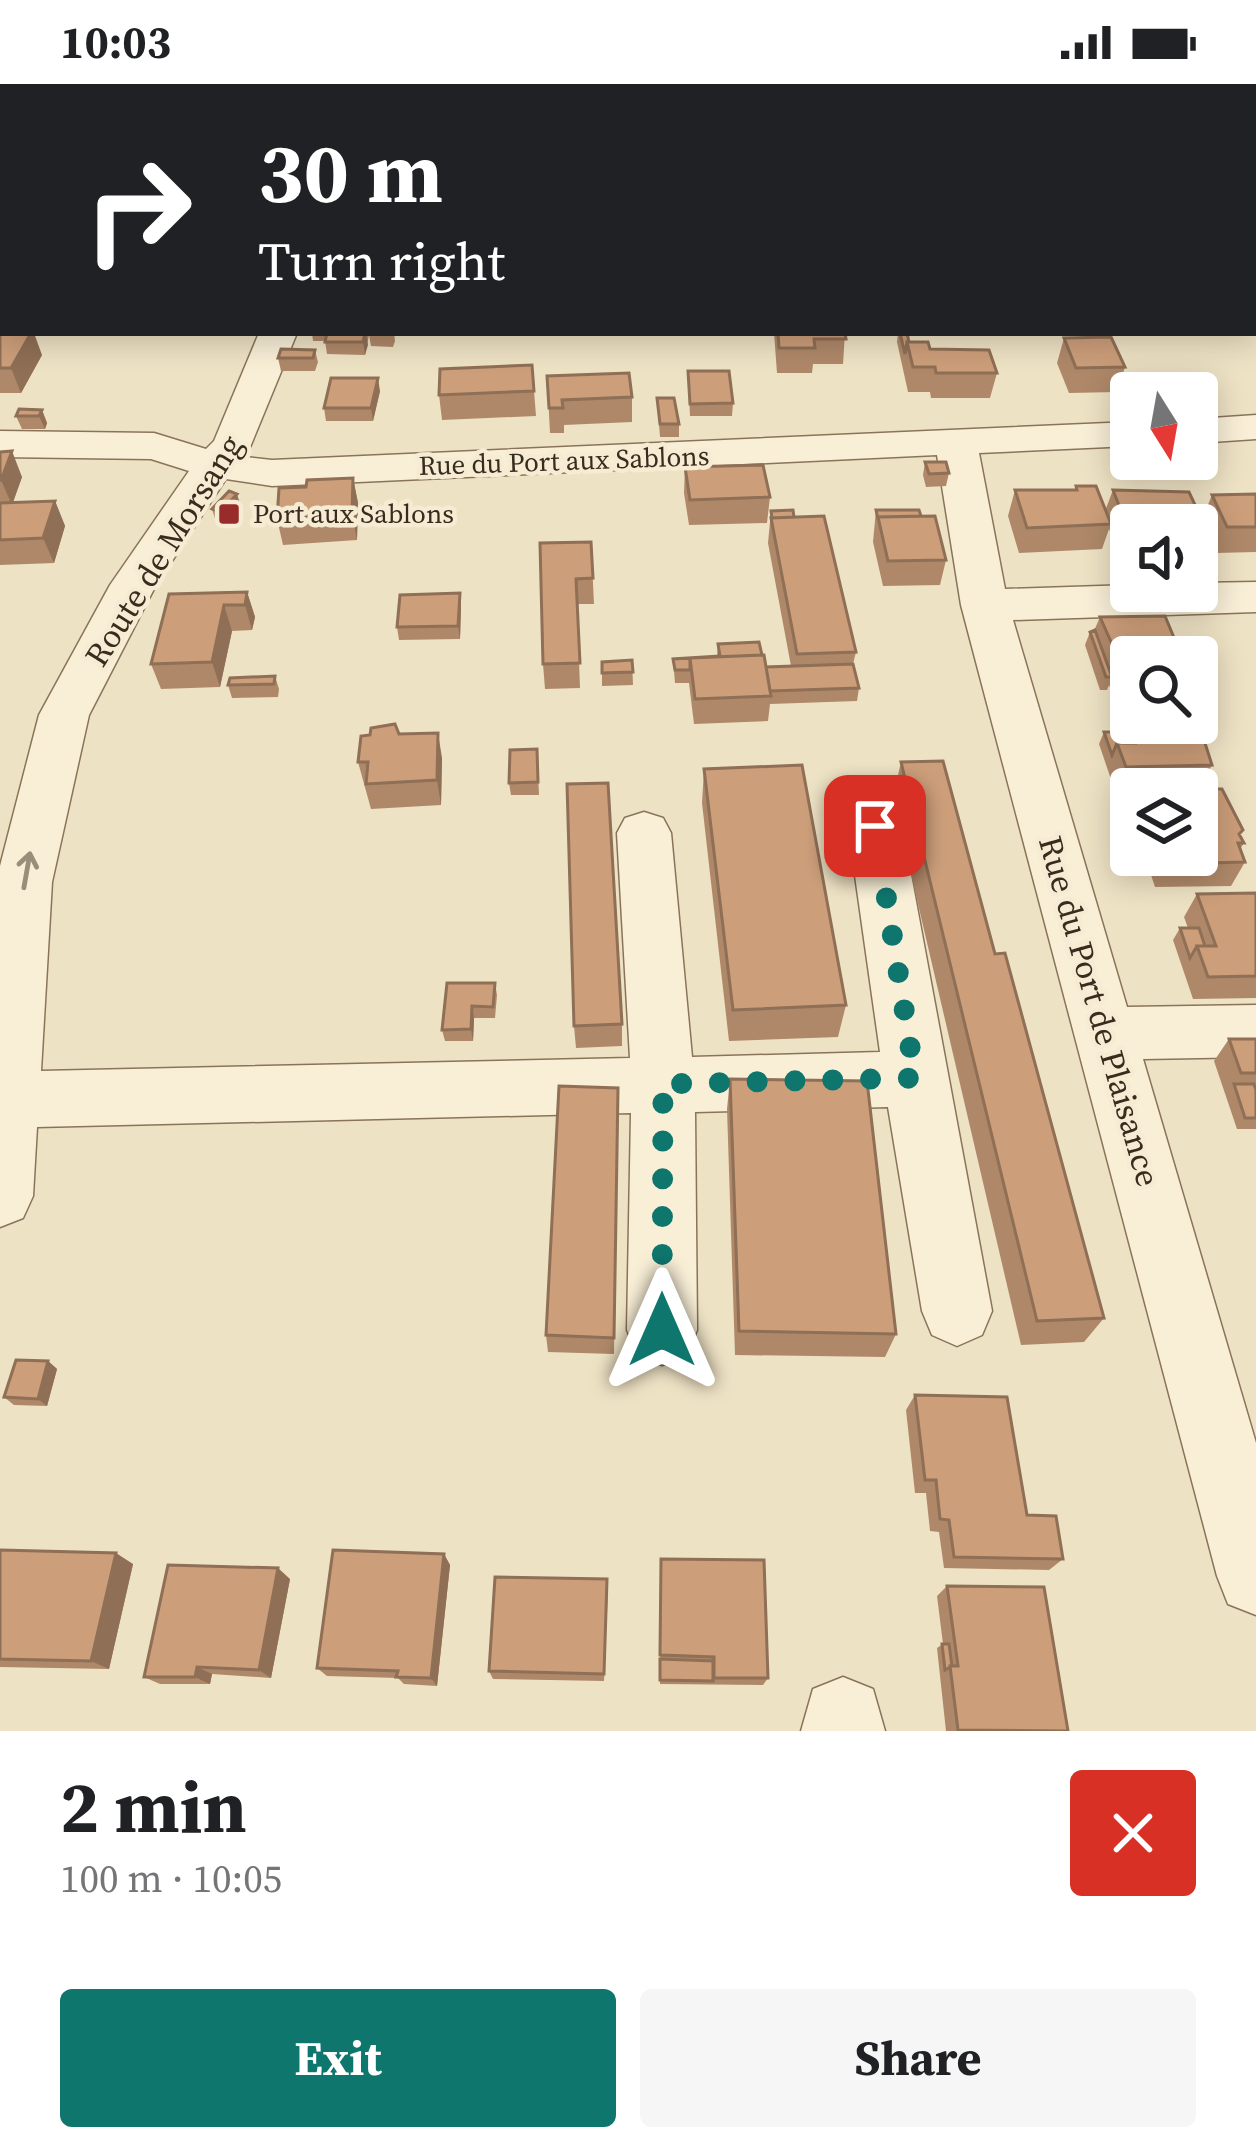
<!DOCTYPE html>
<html lang="en">
<head>
<meta charset="utf-8">
<style>
	:root { --surface:#fff; --page:#f6f6f6; --text:#202124; --muted:#757577; --accent:#0f766e }
	body { margin:0; font-family:"Source Serif 4",serif; background:var(--page); color:var(--text); height:100vh; display:flex; flex-direction:column; font-size:45px; white-space:nowrap }
	* { box-sizing:border-box; margin:0 }
	p { font-size:39px; color:var(--muted) }
	.icon { flex:none; width:66px; height:66px; fill:none; stroke:currentColor; stroke-width:2; stroke-linecap:round; stroke-linejoin:round }
	.map { position:relative; height:1647px; overflow:hidden }
	.sheet { display:flex; flex-direction:column; background:var(--surface); flex:1 }
	.sheet>* { flex:none }
	.guide { position:absolute; left:0px; top:0px; width:1257px; height:252px; box-shadow:0 6px 30px #0003; background:#202124; color:#fff; overflow:hidden }
	.needle { width:78px; rotate:169deg }
	.fabs { position:absolute; left:1110px; top:288px; display:grid; gap:24px }
	.fabs a { display:grid; place-items:center; width:108px; height:108px; border-radius:12px; background:var(--surface); box-shadow:0 6px 30px #0003; font-size:60px }
	.pin { position:absolute; display:grid; place-items:center; width:102px; height:102px; color:#fff; margin:-51px; border-radius:24px; box-shadow:0 6px 18px #0006 }
	.me { position:absolute; width:132px; margin:-66px; rotate:0deg; stroke-linejoin:round; filter:drop-shadow(0 0 9px #0008) }
	.turn { display:flex; align-items:center; gap:42px; height:252px; padding:0 60px; font-size:54px }
	.turn .icon { width:156px; height:156px; stroke-width:2.5 }
	.turn b { display:block; font-size:84px; line-height:102px }
	.round { display:grid; place-items:center; flex:none; width:126px; height:126px; border-radius:12px; background:var(--page) }
	.overview { display:flex; align-items:center; justify-content:space-between; height:204px; padding:0 60px }
	h1 { font-size:72px; font-weight:700; line-height:90px }
	.action { display:flex; gap:24px; margin-top:auto; padding:24px 60px }
	.action a { flex:1; height:138px; border-radius:12px; background:var(--accent); color:#fff; font-size:48px; font-weight:700; line-height:138px; text-align:center }
	.action a+a { background:var(--page); color:var(--text) }
	.status { display:flex; justify-content:space-between; align-items:center; height:84px; padding:0 60px; background:var(--surface); direction:ltr }
	.status svg { height:33px; fill:currentColor }
	.map>svg:first-child { display:block }
	.lines { fill:none; stroke-linecap:round; stroke-linejoin:round }
	.minor-casing { stroke:#89745a; stroke-width:3 }
	.minor { fill:#f9efd7; fill-rule:evenodd }
	.wall { fill:#af8869 }
	.shaded-wall { fill:#8f6f55 }
	.building { fill:#cc9e7a; stroke:#8f6f55; stroke-width:3 }
	.oneway { stroke:#998e7a }
	.route { stroke:#0f766e; stroke-width:21; stroke-dasharray:0 37.8 }
	.poi-dot { fill:#982c2a; stroke:#f5ecd3; stroke-width:4.5 }
	.labels { text-anchor:middle; stroke-width:9; stroke-linejoin:round; paint-order:stroke }
	.far-street-label { font-size:27px; fill:#392c1e; stroke:#f5ecd3 }
	.far-poi-label { font-size:27px; fill:#392c1e; stroke:#f5ecd3; text-anchor:start }
	.street-label { font-size:33px; fill:#392c1e; stroke:#f5ecd3 }
</style>
</head>
<body>
<div class="status"><b>10:03</b><svg viewBox="0 0 49 12"><path d="M0 12V9h3v3zM5 12V6h3v6zM10 12V3h3v9zM15 12V0h3v12zM26 1h20v11H26zM47 4h2v5h-2z"/></svg></div>
<div class="map">
<svg width="1256" height="1647" viewBox="0 0 1256 1647">
	<rect width="100%" height="100%" fill="#eee2c4"/>
	<g class="lines">
		<defs>
			<path id="minor" d="M259,249H297L246,373L272,376L1131,338V362L979,369L1005,505L1131,501V507H1197V499L1256,498V528L1013,536L1127,923L1256,921V973L1143,975L1256,1359V1531L1228,1520L1217,1492L961,521L937,371L272,402L226,395L155,503L89,631L52,798L41,987L630,974L617,749L625,734L644,728L663,734L671,749L692,973L880,968L848,742L856,727L875,721L894,727L902,742L992,1227L982,1251L957,1262L932,1251L922,1227L888,1023L695,1028L697,1246L687,1271L662,1281L637,1271L627,1246L631,1029L37,1043L33,1112L23,1134L0,1143V782L39,631L110,501L189,387L151,375L0,373V347L154,349L206,365L214,357Z
				M1256,331V355L1197,359V335Z
				M843,1593L873,1605L885,1647H801L813,1605Z"/>
		</defs>
		<use href="#minor" class="minor-casing"/>
		<use href="#minor" class="minor"/>
	</g>
	<path class="wall" d="M0,249L42,271L21,309H0Z
		M312,249H394L395,257L393,263L371,262L369,251L365,271L327,270L325,257H313Z
		M774,249H845L843,280H813L812,289H777Z
		M898,249H907L909,258L997,289L990,314H931L930,308H908L897,258Z
		M1064,254L1125,283L1117,308L1069,309L1057,279Z
		M315,266L318,278L315,287H281L278,274Z
		M532,281L536,332L442,336L439,311Z
		M688,287L733,319L732,332H690Z
		M547,292L632,313V338L564,341V349H550Z
		M380,307L373,337H326L324,324Z
		M657,314L679,340V353H660Z
		M42,326L47,339L45,345H22L16,332Z
		M0,368L22,393L13,418L55,417L65,442L54,479L0,481Z
		M925,378L949,389L946,402L926,403L923,391Z
		M685,383L770,413L767,439L689,441L684,409Z
		M353,394L358,419L357,456L283,461L277,435L306,403Z
		M1076,402L1105,427L1113,406L1202,435L1212,411L1256,410V468L1216,469L1210,454L1199,478H1197V441H1131V470H1119L1109,445L1102,465L1019,469L1008,432L1015,406H1075Z
		M241,423L224,441L216,438L212,425Z
		M876,426L921,432L946,476L940,501L883,502L873,458Z
		M771,427L794,433L856,568L853,580L859,604L857,617L770,620L768,637L694,640L689,599H675L673,575L717,573L718,560L762,571L766,583L791,582L768,459Z
		M591,458L594,520H577L580,604L545,605L543,580Z
		M247,508L255,533L252,546L232,547L220,603L161,605L151,580L169,510Z
		M461,522L460,555L399,556L397,543Z
		M1100,533L1131,573V639L1212,681L1199,705L1243,746L1240,751L1244,759L1240,765L1245,778L1231,802L1155,803L1149,785L1142,784L1138,771H1197V705H1131V707H1115L1099,660L1104,648H1112L1110,643L1119,621H1117L1109,601L1107,606H1100L1085,561L1090,548L1094,547Z
		M632,576L633,601L602,602V578Z
		M275,592L279,605L278,613L232,614L228,601Z
		M399,650L442,674L441,721L371,725L358,678Z
		M537,665L539,711H511L509,699Z
		M901,678L995,870L1104,1234L1084,1258L1021,1261L893,713Z
		M704,685L846,921L838,953L729,957L702,719Z
		M1131,714V750L1124,730Z
		M1256,809V914L1193,915L1173,856L1180,844H1188L1184,833L1197,810Z
		M495,899L497,911L495,934H474L473,957H445L442,946Z
		M622,940V962L576,964L574,942Z
		M1229,955H1256V1045H1237L1214,977Z
		M730,995L896,1250L885,1273L735,1271L727,1025Z
		M618,1004L614,1270L548,1268L546,1251Z
		M48,1277L57,1285L47,1322L14,1321L4,1313Z
		M915,1311L1027,1431L1063,1475L1049,1486L944,1484L939,1448L930,1447L926,1409H915L906,1326Z
		M0,1466L133,1480L109,1585L0,1583Z
		M444,1470L450,1481L437,1602L404,1600L398,1594L327,1592L317,1584Z
		M661,1475L768,1594L763,1601L660,1600Z
		M290,1495L271,1594L212,1590L210,1600H160L144,1593Z
		M947,1502L1068,1647H946L937,1564L943,1560L937,1512Z
		M608,1505L604,1597L493,1595L489,1587Z"/>
	<path class="shaded-wall" d="M31,249H34L42,271L21,309L11,284Z
		M366,249L368,261L365,271L363,258Z
		M378,294L380,307L373,337L371,324Z
		M42,326L47,339L45,345L39,332Z
		M12,367L22,393L12,421L1,396Z
		M353,394L358,419L357,456L352,431Z
		M237,410L241,423L224,441L220,428Z
		M55,417L65,442L54,479L43,454Z
		M247,508L255,533L252,546L245,521Z
		M460,509L461,522L460,555L458,542Z
		M224,521L232,547L220,603L212,578Z
		M438,649L442,674L441,721L437,696Z
		M472,922L474,934L473,957L471,945Z
		M48,1277L57,1285L47,1322L38,1315Z
		M116,1469L133,1480L109,1585L91,1577Z
		M444,1470L450,1481L437,1602L431,1594Z
		M278,1484L290,1495L271,1594L259,1586Z
		M197,1583L212,1590L210,1600L195,1593Z"/>
	<path class="building" d="M0,0H35L33,3L0,4Z
		M207,0H256L254,3H206Z
		M480,0H547L546,3H479Z
		M0,151H3V177H0Z
		M0,249H31L11,284H0Z
		M327,249H365L363,258H325Z
		M778,249H845L846,255H814L815,264H779Z
		M900,249H907L909,258H907L905,270Z
		M1111,253L1125,283L1076,284L1064,254Z
		M907,258H928L930,265L989,266L997,289H936L935,283H913Z
		M281,265L315,266L313,274H278Z
		M532,281L534,307L439,311L440,285Z
		M688,287H729L733,319L690,320Z
		M629,289L632,313L562,316L563,324H549L547,292Z
		M331,294H378L371,324H324Z
		M657,314H674L679,340H660Z
		M19,325L42,326L39,332H16Z
		M12,367L1,396H0V368Z
		M925,378H946L949,389L929,390Z
		M763,381L770,413L690,416L685,383Z
		M353,394L352,431L277,435L279,404L306,403L307,396Z
		M1076,402H1096L1111,440L1027,444L1015,406H1077Z
		M1113,406L1189,408L1210,453H1197V441H1131V445H1128Z
		M229,407L237,410L220,428L212,425Z
		M1256,410V443H1227L1212,411Z
		M55,417L43,454L0,456V419Z
		M793,426L794,433L772,434L771,427Z
		M876,426H919L921,432L878,433V435Z
		M824,432L856,568L797,570L771,434Z
		M935,432L946,476L888,477L878,433Z
		M591,458L593,494L576,495L580,579L543,580L540,459Z
		M247,508L245,521H224L212,578L151,580L169,510Z
		M460,509L458,542L397,543L400,511Z
		M1165,532L1182,573H1131V596H1128L1100,533Z
		M1095,546L1112,593H1106L1090,548Z
		M759,558L762,571L690,574V586H675L673,575L720,572L718,560Z
		M764,571L771,612L695,615L690,574Z
		M632,576L633,588L602,589V578Z
		M853,580L859,604L770,607L766,583Z
		M275,592L274,600L228,601L230,594Z
		M1120,618H1131V639H1197V634L1212,681L1126,683L1117,659H1135Z
		M395,640L399,650L438,649L437,696L366,700L368,678H358L361,652L370,651L371,644Z
		M1104,648H1121L1125,659H1117L1112,671Z
		M537,665L538,698L509,699L510,666Z
		M943,677L995,870L1005,869L1104,1234L1037,1237L901,678Z
		M802,681L846,921L733,926L704,685Z
		M608,699L622,940L574,942L567,700Z
		M1197,705H1222L1243,746L1239,750L1244,759H1238L1245,778L1167,780L1164,771H1197Z
		M1256,809V892L1208,893L1197,862H1216L1197,810Z
		M1180,844H1199L1205,862H1197L1190,874Z
		M447,899H495L493,923L472,922L471,945L442,946Z
		M1229,955H1256V989H1241Z
		M730,995L867,997L896,1250L739,1247Z
		M1234,1000H1254L1256,1006V1034H1245Z
		M559,1002L618,1004L614,1254L546,1251Z
		M16,1276L48,1277L38,1315L4,1313Z
		M915,1311L1007,1313L1027,1431L1056,1432L1063,1475L954,1473L949,1436L940,1435L936,1396H925Z
		M0,1466L116,1469L91,1577L0,1575Z
		M333,1466L444,1470L431,1594L396,1593L398,1587L317,1584Z
		M661,1475L764,1476L768,1594H714V1573L660,1571Z
		M168,1481L278,1484L259,1586L197,1583L195,1593H144Z
		M495,1493L607,1495L604,1590L489,1587Z
		M947,1502L1044,1503L1068,1647L958,1646L950,1582H958Z
		M942,1560H949L952,1582L945,1586Z
		M660,1575L713,1577V1597L660,1596Z"/>
	<defs><path id="oneway-shaft" d="M-6 0H5M1.5-3L5.5 0L1.5 3" fill="none" stroke-width="1.6" stroke-linecap="round" stroke-linejoin="round" transform="scale(3)"/></defs>
	<use class="oneway" href="#oneway-shaft" transform="translate(27 786) rotate(-80)"/>
	<g class="lines">
		<path class="route" d="M662,1246L663,1000L915,994L875,742"/>
	</g>
	<rect class="poi-dot" x="217" y="418" width="24" height="24" rx="6"/>
	<g class="labels">
		<g class="far-street-label">
			<text transform="translate(564 377) rotate(-2)" y="9">Rue du Port aux Sablons</text>
		</g>
		<g class="far-poi-label">
			<text x="253" y="439">Port aux Sablons</text>
		</g>
		<g class="street-label">
			<text transform="translate(163 466) rotate(-58)" y="12">Route de Morsang</text>
			<text transform="translate(1100 927) rotate(74)" y="12">Rue du Port de Plaisance</text>
		</g>
	</g>
</svg>
<div class="fabs">
<a><svg class="needle" viewBox="-14 -14 28 28"><path d="M0-13l5 13h-10z" fill="#e53935"/><path d="M0 13l5-13h-10z" fill="#757577"/></svg></a>
<a><svg class="icon" aria-label="sound" viewBox="0 0 24 24"><path d="M4 9h4l5-4v14l-5-4H4zM17 9q2 3 0 6"/></svg></a>
<a><svg class="icon" aria-label="search" viewBox="0 0 24 24"><circle cx="10" cy="10" r="6"/><path d="M15 15l6 6"/></svg></a>
<a><svg class="icon" aria-label="layers" viewBox="0 0 24 24"><path d="M12 4l9 5-9 5-9-5zM3 14l9 5 9-5"/></svg></a>
</div>
<div class="pin" style="left:875px;top:742px;background:#d93025"><svg class="icon" aria-label="arrive" viewBox="0 0 24 24"><path d="M6 21V4h12l-3 4 3 4H6"/></svg></div>
<svg class="me" style="left:662px;top:1246px" viewBox="-20 -20 40 40"><path d="M0-17L14 15 0 8-14 15z" fill="#0f766e" stroke="#fff" stroke-width="4"/></svg>
<div class="guide">
<div class="turn"><svg class="icon" aria-label="right" viewBox="0 0 24 24"><path d="M7 20v-9h11M14 6l5 5-5 5"/></svg><div><b>30 m</b>Turn right</div></div>
</div>
</div>
<section class="sheet">
<div class="overview"><div><h1>2 min</h1><p>100 m · 10:05</p></div><a class="round" style="background:#d93025;color:#fff"><svg class="icon" aria-label="close" viewBox="0 0 24 24"><path d="M6 6l12 12M18 6L6 18"/></svg></a></div>
<div class="action"><a>Exit</a><a>Share</a></div>
</section>
</body>
</html>
